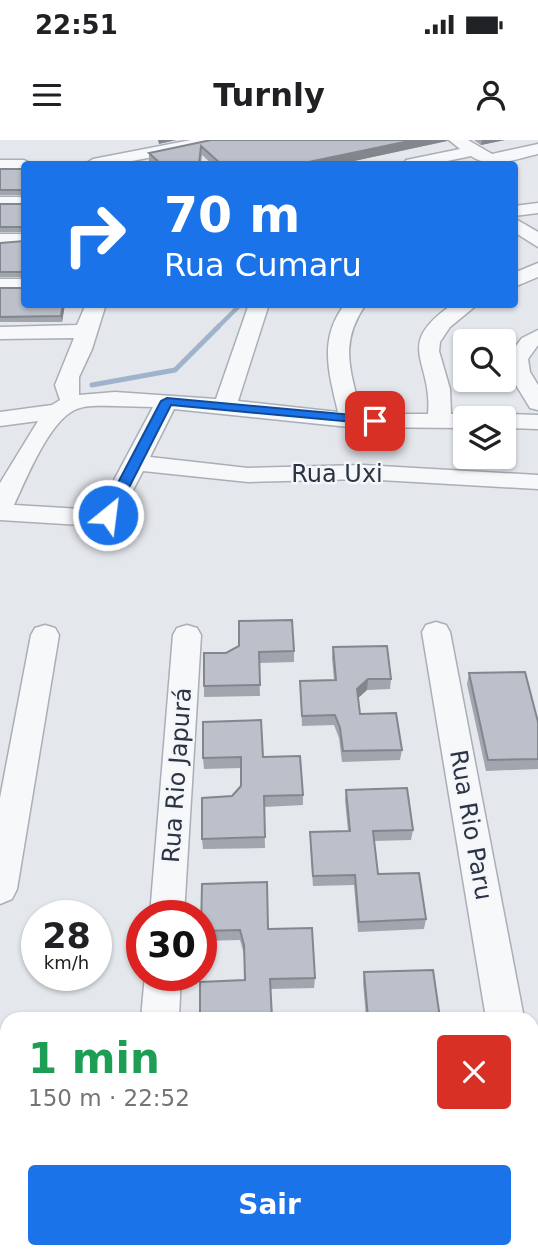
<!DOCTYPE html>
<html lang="pt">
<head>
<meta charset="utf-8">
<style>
	:root { --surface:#fff; --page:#f6f6f6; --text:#202124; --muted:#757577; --accent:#1a73e8 }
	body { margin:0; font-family:"DejaVu Sans",sans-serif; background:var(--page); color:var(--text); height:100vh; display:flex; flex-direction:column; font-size:26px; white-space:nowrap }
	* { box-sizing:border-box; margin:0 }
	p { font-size:23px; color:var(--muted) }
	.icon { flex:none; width:38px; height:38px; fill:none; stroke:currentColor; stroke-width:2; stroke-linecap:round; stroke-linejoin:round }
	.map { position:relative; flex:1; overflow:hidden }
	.drawer { position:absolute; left:0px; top:872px; width:539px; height:247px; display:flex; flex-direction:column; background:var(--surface); border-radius:21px 21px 0 0; box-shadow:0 2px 5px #0004 }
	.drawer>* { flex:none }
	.top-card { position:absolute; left:21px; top:21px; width:497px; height:147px; border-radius:7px; box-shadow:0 2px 5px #0004; background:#1a73e8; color:#fff; overflow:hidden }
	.tools { position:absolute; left:453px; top:189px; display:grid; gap:14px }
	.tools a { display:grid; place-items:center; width:63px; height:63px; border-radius:7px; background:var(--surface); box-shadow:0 2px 5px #0004; font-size:35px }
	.speed { position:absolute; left:21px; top:760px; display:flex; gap:14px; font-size:35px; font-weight:700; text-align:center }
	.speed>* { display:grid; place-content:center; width:91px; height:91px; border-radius:50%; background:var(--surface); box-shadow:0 2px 5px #0004; line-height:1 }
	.speed small { font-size:18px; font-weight:400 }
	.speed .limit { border:10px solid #d22; background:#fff; color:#111 }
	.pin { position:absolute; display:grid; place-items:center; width:60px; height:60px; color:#fff; margin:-30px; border-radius:14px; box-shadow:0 4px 10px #0006 }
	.me { position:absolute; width:77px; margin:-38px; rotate:29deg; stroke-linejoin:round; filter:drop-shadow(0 0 5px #0008) }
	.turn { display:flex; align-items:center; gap:24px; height:147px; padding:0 28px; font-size:32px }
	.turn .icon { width:91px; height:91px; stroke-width:2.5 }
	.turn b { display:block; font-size:49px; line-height:60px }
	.round { display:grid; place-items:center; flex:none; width:74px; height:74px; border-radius:7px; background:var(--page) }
	.headline { display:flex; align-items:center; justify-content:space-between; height:119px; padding:0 28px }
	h1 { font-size:42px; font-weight:700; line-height:52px; color:#1e9e55 }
	.button { display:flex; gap:14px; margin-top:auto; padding:14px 28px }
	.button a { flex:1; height:80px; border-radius:7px; background:var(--accent); color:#fff; font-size:28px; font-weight:700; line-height:80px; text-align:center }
	.status { display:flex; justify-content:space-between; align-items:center; height:49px; padding:0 35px; background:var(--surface); direction:ltr }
	.status svg { height:19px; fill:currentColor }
	header { display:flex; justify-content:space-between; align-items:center; height:91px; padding:0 28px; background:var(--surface); font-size:32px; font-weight:700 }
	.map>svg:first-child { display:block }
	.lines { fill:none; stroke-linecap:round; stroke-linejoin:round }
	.stream-far1 { stroke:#9fb4cc; stroke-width:4.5 }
	.stream { stroke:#9fb4cc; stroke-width:5 }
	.minor-casing { stroke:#a9aeb7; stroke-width:3 }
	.minor { fill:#f7f8fa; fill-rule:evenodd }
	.wall { fill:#a1a5ae }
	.shaded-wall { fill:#83868d }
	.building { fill:#bbc0ca; stroke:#83868d; stroke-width:2 }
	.route { fill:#1a73e8; stroke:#114b97; stroke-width:2 }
	.labels { text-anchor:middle; stroke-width:5; stroke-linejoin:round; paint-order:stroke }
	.street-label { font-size:24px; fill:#2b3445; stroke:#f4f6f9 }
</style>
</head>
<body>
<div class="status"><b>22:51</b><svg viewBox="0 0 49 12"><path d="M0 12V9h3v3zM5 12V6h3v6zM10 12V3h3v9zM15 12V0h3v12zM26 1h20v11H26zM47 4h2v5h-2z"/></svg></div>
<header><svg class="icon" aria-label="menu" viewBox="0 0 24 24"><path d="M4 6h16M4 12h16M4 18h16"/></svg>Turnly<svg class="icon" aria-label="person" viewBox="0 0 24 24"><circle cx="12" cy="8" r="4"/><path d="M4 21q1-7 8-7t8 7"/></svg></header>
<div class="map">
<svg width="538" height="1118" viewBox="0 0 538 1118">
	<rect width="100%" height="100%" fill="#e4e7ec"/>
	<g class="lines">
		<path class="stream-far1" d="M218,187L241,164"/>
		<path class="stream" d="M92,245L175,230L219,186"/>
		<defs>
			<path id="minor" d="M191,0H224L216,5L116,24H85L93,19Z
				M449,0H468L492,14L538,4V14C516,19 492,30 471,16L433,24H404L406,20L460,9Z
				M0,20H24L32,24H24V30H0Z
				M0,57H24V67H0Z
				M538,63V73L514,76V66Z
				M514,78L538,92V107L514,92Z
				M0,94H24V104L0,106Z
				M538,123V137L514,147V133Z
				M0,139H24V151H0Z
				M86,164H106L92,209L79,237V255L115,252L216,259L249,164H269L238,261L338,272C329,233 318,199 345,164H366C338,204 351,231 361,274H428C433,219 392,206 453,164H478L450,187L440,202L439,211L450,249L451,274H466L476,278H466V288L349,287L174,269L150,317L248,328L363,325L538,335V349L363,339L248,342L143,331L117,381L97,386L0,380V343L38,281L0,286V272L52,265L60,260L55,245L74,198L0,199V187L77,185ZM115,266L153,267L98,370L14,365C26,339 47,287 71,272C83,264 101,266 115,266Z
				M538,190V205L528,219L530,232L538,245V270L530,268L527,263L508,232L506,219L522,198Z
				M504,274L538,275V289L504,288V278H494Z
				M436,482L446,485L450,492L524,878H486L422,492L426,485Z
				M45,485L55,488L59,495L17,749L12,759L0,764V658L31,495L35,488Z
				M187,485L197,488L201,495L184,775H150L173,495L177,488Z
				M145,835H181L179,878H141Z
				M532,908L538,909V945L532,944Z
				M0,1002H7V1042H0Z
				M121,1111H165L164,1118H120Z"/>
		</defs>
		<use href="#minor" class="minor-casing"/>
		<use href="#minor" class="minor"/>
	</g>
	<path class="wall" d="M211,0L447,1L340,24H212L202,15L201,24H152L149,22V13Z
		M474,0H505L481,5Z
		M0,29H24V55H0Z
		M0,64H24V92H0Z
		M24,101V137H0V103Z
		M0,148L65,164L62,182H0Z
		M333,507L391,539L390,549L367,550L358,558L360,574L402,610L400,620L342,622L339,598L334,585L302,586L300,541L334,540L332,518Z
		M294,511V522L259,523L260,556L204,557V513Z
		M469,533L538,582V629L486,631L467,544Z
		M263,617L303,655V665L264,667L265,708L203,709L202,699L232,656L241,646V628L204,629L203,618Z
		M346,650L413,690L411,700L374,701L378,734L426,779L424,789L358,792L354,745L313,746L310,703V692L348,691L345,660Z
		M268,789L315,838L314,848L270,849L245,840L244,814L240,800L202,801L201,791Z
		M364,832L440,878H366L363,842Z"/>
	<path class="shaded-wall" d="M158,0H177L159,4Z
		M414,0H448L447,1L340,24H299Z
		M482,0H505L481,5Z
		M63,164H65L62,182L61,176Z
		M368,539L367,550L356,560L357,549Z"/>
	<path class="building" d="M211,0H414L299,24H221L201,6L199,24H161L149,13Z
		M0,29H24V50H0Z
		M0,64H24V87H0Z
		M24,101V132H0V103Z
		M0,148H24V164H63L61,176L0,177Z
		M292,480L294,511L259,512L260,545L204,546V513H226L239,506V481Z
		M387,506L391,539H368L357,549L360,574L396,573L402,610L343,611L340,588L335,575L302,576L300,541L336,540L333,507Z
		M525,532L538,582V619L488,620L469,533Z
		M261,580L263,617L300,616L303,655L264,656L265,697L202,699V658L232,656L241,646V617L203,618V582Z
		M407,648L413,690L373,691L378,734L419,733L426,779L359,782L355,735L313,736L310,692L350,691L346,650Z
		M267,742L268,789L312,788L315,838L270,839L272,878H200V842L245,840L244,805L240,790L201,791L202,744Z
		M433,830L440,878H368L364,832Z"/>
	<path class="route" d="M167,258L375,277L381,281L375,284L171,265L115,375L113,378H103L101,375L161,261Z"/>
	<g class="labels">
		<g class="street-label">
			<text x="337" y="342">Rua Uxi</text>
			<text transform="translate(177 635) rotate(-86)" y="8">Rua Rio Japurá</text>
			<text transform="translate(471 685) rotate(80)" y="8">Rua Rio Paru</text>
		</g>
	</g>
</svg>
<div class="tools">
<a><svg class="icon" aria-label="search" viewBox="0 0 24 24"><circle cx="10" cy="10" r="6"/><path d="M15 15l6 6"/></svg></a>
<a><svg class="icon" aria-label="layers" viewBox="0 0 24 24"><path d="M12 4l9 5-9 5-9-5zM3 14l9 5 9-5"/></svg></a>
</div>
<div class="speed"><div>28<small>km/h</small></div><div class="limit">30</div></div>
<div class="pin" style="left:375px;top:281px;background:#d93025"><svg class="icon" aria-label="arrive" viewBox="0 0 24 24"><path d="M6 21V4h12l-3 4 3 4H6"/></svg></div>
<svg class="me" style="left:108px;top:375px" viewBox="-20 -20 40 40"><circle r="17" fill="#1a73e8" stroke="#fff" stroke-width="3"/><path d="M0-11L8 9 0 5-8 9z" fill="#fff"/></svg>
<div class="top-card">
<div class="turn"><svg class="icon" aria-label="right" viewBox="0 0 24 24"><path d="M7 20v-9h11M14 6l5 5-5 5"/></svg><div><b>70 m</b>Rua Cumaru</div></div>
</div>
<section class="drawer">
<div class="headline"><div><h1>1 min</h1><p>150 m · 22:52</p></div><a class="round" style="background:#d93025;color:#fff"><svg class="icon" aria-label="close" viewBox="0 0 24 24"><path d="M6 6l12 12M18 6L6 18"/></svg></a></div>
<div class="button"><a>Sair</a></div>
</section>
</div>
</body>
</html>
